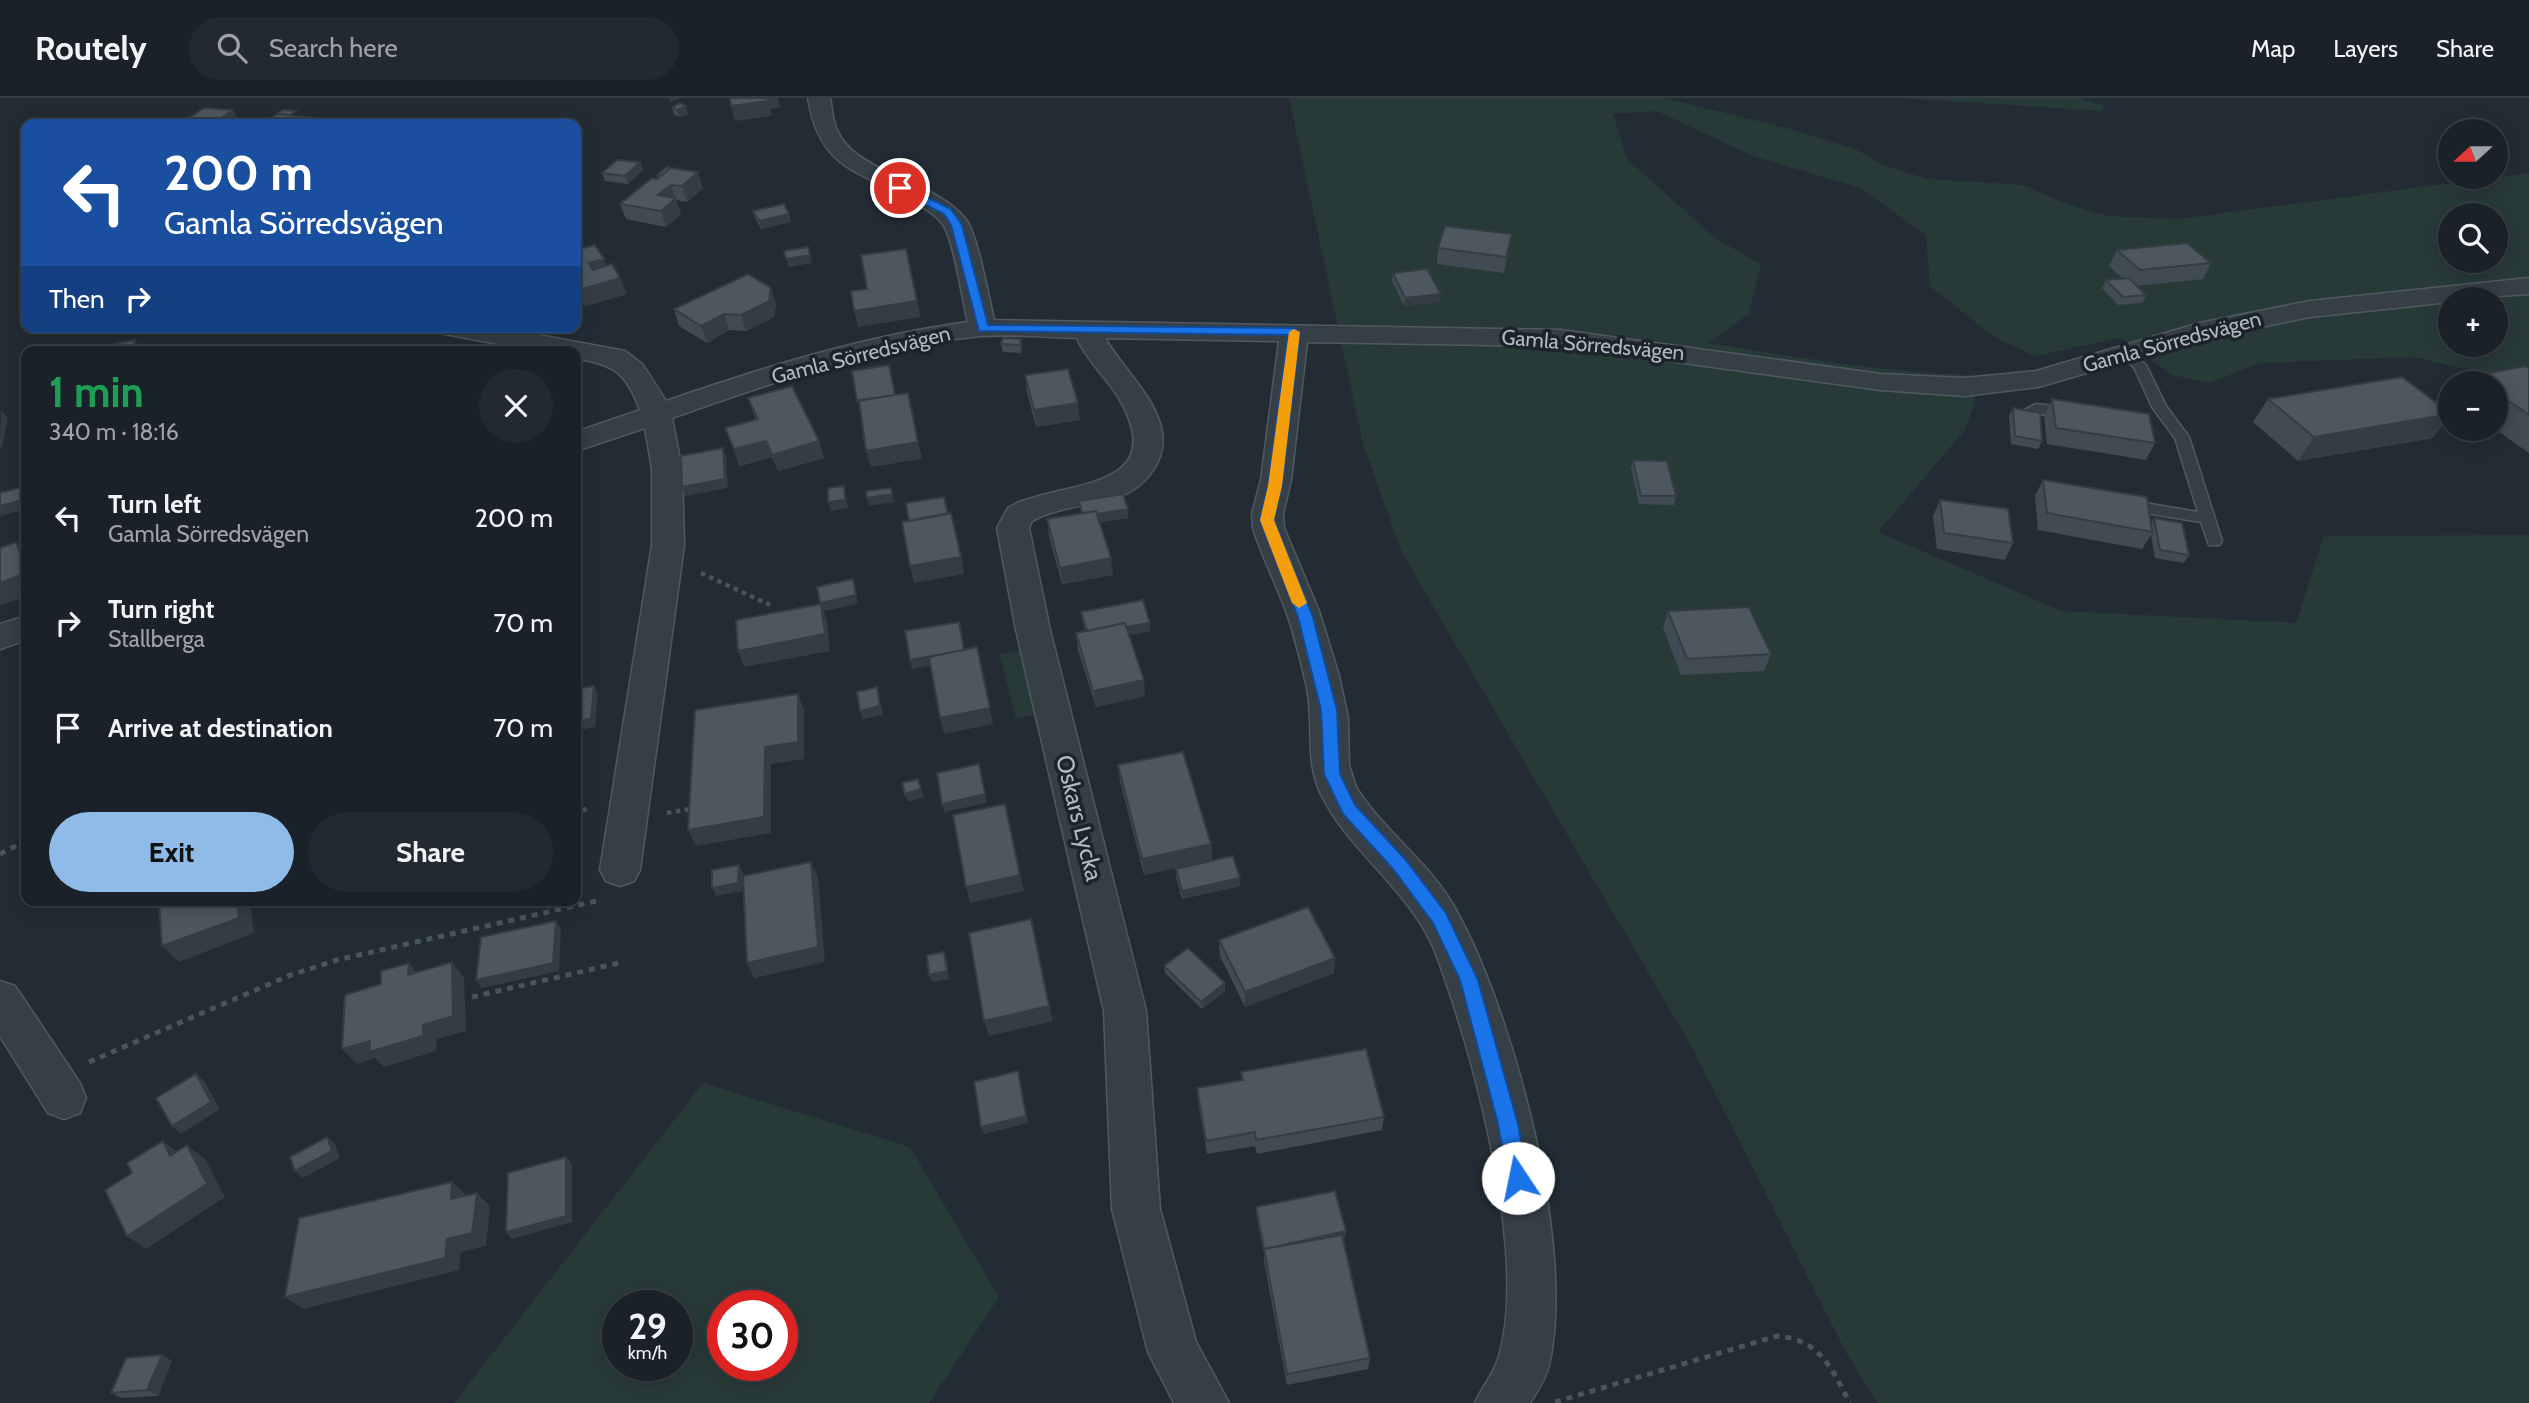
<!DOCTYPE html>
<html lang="en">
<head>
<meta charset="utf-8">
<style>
	:root { --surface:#1a2128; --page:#232930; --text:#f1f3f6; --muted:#9fa3a8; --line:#383e45; --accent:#8fbbe9 }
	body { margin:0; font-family:Cabin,sans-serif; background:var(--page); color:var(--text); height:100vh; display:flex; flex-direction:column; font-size:26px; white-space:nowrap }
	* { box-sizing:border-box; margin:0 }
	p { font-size:23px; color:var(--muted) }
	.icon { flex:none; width:38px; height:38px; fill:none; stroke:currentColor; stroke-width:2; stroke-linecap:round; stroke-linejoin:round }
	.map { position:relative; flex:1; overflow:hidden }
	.panel { position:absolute; left:21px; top:248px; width:560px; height:560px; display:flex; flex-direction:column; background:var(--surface); border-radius:14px; box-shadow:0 4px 18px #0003,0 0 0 2px var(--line) }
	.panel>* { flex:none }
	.top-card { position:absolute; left:21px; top:21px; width:560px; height:214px; border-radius:14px; box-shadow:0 4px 18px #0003,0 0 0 2px var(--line); background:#1a4fa0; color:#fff; overflow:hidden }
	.needle { width:46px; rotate:249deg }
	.buttons { position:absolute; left:2438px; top:21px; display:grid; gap:14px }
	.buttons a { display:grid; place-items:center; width:70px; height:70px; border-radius:50%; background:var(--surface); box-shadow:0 4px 18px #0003,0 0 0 2px var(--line); font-size:35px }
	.speed { position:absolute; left:602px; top:1192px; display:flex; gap:14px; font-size:35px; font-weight:700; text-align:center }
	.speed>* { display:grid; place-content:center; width:91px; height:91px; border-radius:50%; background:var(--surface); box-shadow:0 4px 18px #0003,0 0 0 2px var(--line); line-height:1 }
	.speed small { font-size:18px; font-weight:400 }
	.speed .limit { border:10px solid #d22; background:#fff; color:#111 }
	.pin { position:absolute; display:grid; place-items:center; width:60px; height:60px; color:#fff; margin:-30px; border:4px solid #fff; border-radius:50%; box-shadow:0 2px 7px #0007 }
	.me { position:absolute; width:77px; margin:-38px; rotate:349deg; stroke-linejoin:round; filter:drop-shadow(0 0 5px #0008) }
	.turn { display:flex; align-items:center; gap:24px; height:147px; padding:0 28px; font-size:32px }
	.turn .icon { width:91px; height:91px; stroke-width:2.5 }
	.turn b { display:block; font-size:49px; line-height:60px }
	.then { display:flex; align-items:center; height:66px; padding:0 28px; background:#0003; gap:14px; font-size:26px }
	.round { display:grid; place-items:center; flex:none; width:74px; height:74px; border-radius:37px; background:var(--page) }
	.head { display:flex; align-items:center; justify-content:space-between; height:119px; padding:0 28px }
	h1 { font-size:42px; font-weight:700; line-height:52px; color:#1e9e55 }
	.button { display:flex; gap:14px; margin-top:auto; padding:14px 28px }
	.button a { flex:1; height:80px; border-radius:42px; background:var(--accent); color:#111; font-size:28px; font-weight:700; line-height:80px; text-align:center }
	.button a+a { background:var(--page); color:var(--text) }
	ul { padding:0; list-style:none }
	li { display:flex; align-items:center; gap:21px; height:105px; padding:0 28px }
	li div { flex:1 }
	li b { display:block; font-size:26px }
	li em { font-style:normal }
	header { display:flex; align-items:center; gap:42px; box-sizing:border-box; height:98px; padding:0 35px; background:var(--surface); border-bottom:2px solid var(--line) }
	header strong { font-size:33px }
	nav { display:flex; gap:38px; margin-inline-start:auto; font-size:24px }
	.search { width:490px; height:63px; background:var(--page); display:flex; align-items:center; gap:18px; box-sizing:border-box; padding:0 24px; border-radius:38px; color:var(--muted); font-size:26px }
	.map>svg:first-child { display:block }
	.green { fill:#283a38; fill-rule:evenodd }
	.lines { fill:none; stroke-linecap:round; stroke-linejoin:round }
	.service-casing { stroke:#515960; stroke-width:3 }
	.minor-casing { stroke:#515960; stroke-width:3 }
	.path-far1 { stroke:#475757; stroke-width:4.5; stroke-dasharray:4.5 4.5; stroke-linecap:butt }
	.path { stroke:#475757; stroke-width:5; stroke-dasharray:6 6; stroke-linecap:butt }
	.service { fill:#363e46; fill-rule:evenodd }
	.minor { fill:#363e46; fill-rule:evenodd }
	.wall { fill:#414b53 }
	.shaded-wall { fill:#353d43 }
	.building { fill:#4c5760; stroke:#353d43; stroke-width:2 }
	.route { fill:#1a73e8; stroke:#114b97; stroke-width:2 }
	.slow { fill:#f59e0b }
	.labels { text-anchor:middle; stroke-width:7; stroke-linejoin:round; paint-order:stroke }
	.far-street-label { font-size:21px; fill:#b1b9c2; stroke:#1c232a }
	.street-label { font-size:24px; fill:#b1b9c2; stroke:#1c232a }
</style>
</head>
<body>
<header>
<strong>Routely</strong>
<div class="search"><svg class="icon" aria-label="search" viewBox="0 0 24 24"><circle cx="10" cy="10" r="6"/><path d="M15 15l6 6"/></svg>Search here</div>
<nav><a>Map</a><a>Layers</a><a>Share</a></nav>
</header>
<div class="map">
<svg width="2529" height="1305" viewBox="0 0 2529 1305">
	<rect width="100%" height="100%" fill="#232c35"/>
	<path class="green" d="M1289,0H1665L1790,31L1855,51L1885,68L1928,81L2024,87L2063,105L2108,118L2178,121L2529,75V295L2506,280L2414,259L2260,265L2210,285L2172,277L2121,240L2034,258L1993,238L1930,188L1926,137L1860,90L1753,58L1657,13L1613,16L1627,61L1714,139L1761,167L1749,216L1708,245C1796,259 1883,274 1972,277L1975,305L1964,333L1878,434L2061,513L2296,525L2324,438L2529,437V1305H1877L1847,1256L1692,949L1402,455L1363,346ZM2450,117H2496V163H2450ZM2450,201H2496V247H2450Z
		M1903,0H2081L2104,8L2102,13Z
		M1023,552L1040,616L1016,620L1000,557Z
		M703,985L910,1049L999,1199L929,1305H454ZM618,1208H677V1267H618ZM723,1208H782V1267H723Z"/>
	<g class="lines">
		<defs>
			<path id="service" d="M2128,252L2146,267L2166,308L2189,339L2222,443L2219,447H2209L2201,424L2127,412L2120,407L2127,402L2198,414L2175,340L2152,309L2135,271L2121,256Z
				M2036,306L2070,310L2077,314C2065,323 2044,313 2029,317L2022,313Z"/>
			<path id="minor" d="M808,0H830C832,9 832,18 835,27C851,77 936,80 967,123C978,140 989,200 994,222L1560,232L1881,276L1964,280L2036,273L2200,225L2310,203L2529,180V196L2450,201V204L2310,219L2215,238L2038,289L1964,298L1881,292L1560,248L1307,244L1291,382L1283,416L1284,430L1319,513L1339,578L1348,620L1349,667L1356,689C1384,734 1431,765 1456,812C1514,916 1576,1150 1549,1267C1546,1281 1537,1293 1530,1305H1475C1482,1289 1495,1274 1499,1258C1526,1165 1481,988 1450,896C1442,873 1435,848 1422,828C1393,780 1344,745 1320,694C1305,662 1314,624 1307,590C1301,564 1295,538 1286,513C1276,485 1262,459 1253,430L1252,416L1261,382L1279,243L1105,240C1126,278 1186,324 1153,372C1144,386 1131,395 1115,400C1087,408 1058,409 1032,423L1029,430L1050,532L1146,913L1160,1111L1196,1244L1229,1305H1174L1148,1254L1112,1111L1104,913L1016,532L997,430L1008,410L1017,405C1070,383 1170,391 1120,302C1108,281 1086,262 1077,240C1046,239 1012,236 981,238C875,248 772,285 672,320L682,371L684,447L640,772L634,783L620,788L606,783L600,772L652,447V371L645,330L576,353V334L640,312C626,274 614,267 576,260V254H541L450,237L440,235L437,229H496L625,253L643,267L666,303C765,269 864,238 968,224C962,200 955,149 945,130C941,121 930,114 921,108C865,72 821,78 808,0Z
				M26,518V542L0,551V526Z
				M0,883L15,888L80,985L86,1000L80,1015L64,1021L48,1015L0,938Z"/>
		</defs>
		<use href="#service" class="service-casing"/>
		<use href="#minor" class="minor-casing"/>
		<path class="path-far1" d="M701,475L770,507
			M667,715L691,711V708
			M576,719L589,708"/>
		<path class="path" d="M0,756L26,743
			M472,899L619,865
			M89,964L288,878L337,862L596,803
			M1555,1304L1777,1238C1821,1242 1831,1270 1850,1305"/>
		<use href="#service" class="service"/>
		<use href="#minor" class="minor"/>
	</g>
	<path class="wall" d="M672,9L688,16L679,19L674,16Z
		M640,64L643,72L628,86L605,83L602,75Z
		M657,77L703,90L687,104L676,102L681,116L666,129L626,121L620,106L657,81L658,80Z
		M753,113L789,116L791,124L761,131L755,120Z
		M1438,150L1509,152L1504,175L1437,166Z
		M576,152L606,168L627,196L585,208L576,192Z
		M2117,152L2211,165L2203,181L2137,188L2146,197L2142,205L2118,207L2102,190L2106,182L2123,181L2109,168Z
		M1393,175L1440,204L1404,208L1392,183Z
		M776,206L774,219L746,233L729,232L707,245L679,228L674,211Z
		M1021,241L1022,249L1021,255L1003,254L1001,246Z
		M2529,270V355L2495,331L2496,285H2468L2473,278Z
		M1025,277L1080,322L1036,329L1027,294Z
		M748,300L819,343L824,360L778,373L772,359L740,368L725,330L756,322Z
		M2052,301L2155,345L2146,362L2047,346L2044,318Z
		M2268,301L2433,340L2298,363L2253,324Z
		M2013,310L2042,343L2038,351L2011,346L2009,318Z
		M1633,362L1676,398L1674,407L1639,406L1631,370Z
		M2043,382L2151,425L2154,420L2189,457L2184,465L2155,460L2151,437L2142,451L2038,432L2035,398Z
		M1940,402L2013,445L2005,462L1937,451L1933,418Z
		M1079,403L1128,420L1100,424L1113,477L1062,486L1049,438L1047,421L1081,415Z
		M1668,513L1771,556L1764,573L1681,577L1663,530Z
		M1081,514L1151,533L1129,537L1145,598L1096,609L1078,552L1076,535L1085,534Z
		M1118,667L1211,746L1212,762L1144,777L1120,683Z
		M1176,771L1240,780V788L1182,801L1176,779Z
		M1219,842L1334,875L1245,909L1220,858Z
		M1164,868L1225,893L1202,911L1165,875Z
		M1241,974L1384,1019L1382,1032L1257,1056L1255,1048L1207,1056L1198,1004L1197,990L1242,982Z
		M1256,1109L1346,1133L1345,1140L1342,1141L1370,1260L1368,1271L1287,1287L1264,1163V1157L1256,1116Z
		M162,1257L172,1263L158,1298L122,1300L111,1295Z"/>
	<path class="shaded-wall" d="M669,0H681L671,4Z
		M767,0H778L780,10L770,11L772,18L735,23L731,8Z
		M686,8L688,16L679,19L677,12Z
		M233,12L241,26H213Z
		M324,21L326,26H317Z
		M640,64L643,72L628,86L625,78Z
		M698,74L703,90L687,104L682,88Z
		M671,87L681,116L666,129L661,113L658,97Z
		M789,116L791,124L761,131L759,123Z
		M1512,136L1509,152L1504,175L1506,159Z
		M810,157L812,165L789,169L786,161Z
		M604,161L610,177L596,181L589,165Z
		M620,180L627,196L585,208L579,192Z
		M771,190L776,206L774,219L746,233L741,217Z
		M1441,196L1440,204L1404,208L1405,200Z
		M917,203L921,219L858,229L854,213Z
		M724,216L729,232L707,245L701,228Z
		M1021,241L1022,249L1021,255L1020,247Z
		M135,242L143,254H133Z
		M1078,305L1080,322L1036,329L1034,312Z
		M912,311L922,361L871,369L866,353Z
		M1,312L8,320L2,349H0Z
		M2450,316V318L2433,340L2298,363L2314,339Z
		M766,343L772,359L740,368L734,351Z
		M819,343L824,360L778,373L772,357Z
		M723,350L726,359L728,390L685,398L682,389Z
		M844,388L846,396L848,410L831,413L828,404Z
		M891,390L894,404L869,408L867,400Z
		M26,401V411L1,418L0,417V408Z
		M576,409L579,439L576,440Z
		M1128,411V420L1084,427L1083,419Z
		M16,444L26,456V475Z
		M961,459L964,476L914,485L910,468Z
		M1111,460L1113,477L1062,486L1060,470Z
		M26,475V498L0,508V485Z
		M853,481L858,506L824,513L827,523L830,553L744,569L738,553L822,510L820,505Z
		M1150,525L1151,533L1089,545L1087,537Z
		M977,549L993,626L944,636L940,620Z
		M964,552L966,561L912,571L910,562Z
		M1144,582L1145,598L1096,609L1093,593Z
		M594,588L598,596L595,629L576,633V623Z
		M877,589L883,617L863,621L860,613Z
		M798,596L804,612V661L771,666V735L696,748L688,732L765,649Z
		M979,666L987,705L944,714L942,706Z
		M921,691L924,699L908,704L905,696Z
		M1005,706L1024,793L970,805L966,789Z
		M1211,746L1212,762L1144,777L1142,761Z
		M811,764L818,779L825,864L754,880L747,865Z
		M739,767L743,775L742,793L716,798L712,790Z
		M1240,780V788L1182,801V793Z
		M237,803H250L254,835L179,864L162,848Z
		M556,823L561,831L559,873L482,890L476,882Z
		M1035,836L1053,923L989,938L984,923Z
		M944,854L947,861L949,881L932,884L929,877Z
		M1335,860L1334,875L1245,909V894Z
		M452,864L464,880L466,933L437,941L436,953L384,969L375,960L357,966L342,951L423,927Z
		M409,865L421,880L408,877Z
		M1225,885V893L1202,911L1201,904Z
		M1018,973L1028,1025L984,1036L981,1029Z
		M196,976L204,983L220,1011L181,1036L172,1028Z
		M327,1039L335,1046L340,1060L303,1080L295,1073Z
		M163,1043L181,1057L170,1058Z
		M187,1047L205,1061L225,1099L146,1151L127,1138Z
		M566,1059L572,1066V1124L512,1141L506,1134Z
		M452,1084L466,1097L464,1114L451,1101Z
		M477,1095L490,1108L486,1148L461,1154L459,1172L303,1211L285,1199L447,1141Z
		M1346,1133L1345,1140L1265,1157L1264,1151V1157V1151Z
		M162,1257L172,1263L158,1298L147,1292Z"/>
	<path class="building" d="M730,0H767L768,3L731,8Z
		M680,5L686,8L677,12L672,9Z
		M204,10L233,12L213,26H180Z
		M283,12L296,13L290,17L277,16Z
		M277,16L324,21L317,26H263Z
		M438,20L458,26H426Z
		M617,62L640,64L625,78L602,75Z
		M667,69L670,70L661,78L657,77Z
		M671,70L698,74L682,88L671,87L658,97L676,100L661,113L620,106L652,80L657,81Z
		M784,106L789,116L759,123L753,113Z
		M1445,128L1512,136L1506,159L1438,150Z
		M2187,145L2211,165L2140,172L2117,152Z
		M595,147L604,161L589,165L593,172L612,166L620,180L579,192L576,187V152Z
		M808,149L810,157L786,161L784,153Z
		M906,151L917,203L854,213L851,193L867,191L861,157Z
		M1427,171L1441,196L1405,200L1393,175Z
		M748,176L771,190L769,203L741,217L724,216L701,228L674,211Z
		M2129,180L2146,197L2123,199L2106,182Z
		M1003,240L1021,241L1020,247L1001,246Z
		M135,242L133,254H88V251Z
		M889,267L895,297L857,303L852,273Z
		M2526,268L2529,270V317L2496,294V285H2483L2473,278Z
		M1068,271L1078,305L1034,312L1025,277Z
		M2402,279L2450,315V316L2314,339L2268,301Z
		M792,288L819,343L772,357L766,343L734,351L725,330L758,321L748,300Z
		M908,295L918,344L866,353L859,302Z
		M2052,301L2149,316L2155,345L2056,330Z
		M2013,310L2040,315L2042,343L2015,338Z
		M723,350L725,381L682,389L681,358Z
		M1633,362L1667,363L1676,398H1641Z
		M2043,382L2147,399L2152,434L2047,415Z
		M26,388V401L0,408V395Z
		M844,388L845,402L828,404V390Z
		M891,390L892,396L867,400L866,393Z
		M1123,396L1128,411L1097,416L1096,413L1082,415L1079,403Z
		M944,399L948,416L909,423L906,405Z
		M1940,402L2008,411L2013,445L1944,435Z
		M1096,413L1111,460L1060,470L1047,421Z
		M951,415L961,459L910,468L902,424Z
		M2154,420L2182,425L2189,457L2160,452Z
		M16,444L26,475L0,485V450Z
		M853,481L856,497L820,505L817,489Z
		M1143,502L1150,525L1126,529L1125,525L1087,533L1081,514Z
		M821,506L825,536L738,553L736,522Z
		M1749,509L1771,556L1687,561L1668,513Z
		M959,524L964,552L910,562L905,533Z
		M1125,525L1144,582L1093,593L1076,535Z
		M977,549L990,610L940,620L929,559Z
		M594,588L591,621L576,623V591Z
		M877,589L880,608L860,613L857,594Z
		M798,596V644L765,649L764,719L688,732L695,612Z
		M1183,654L1211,746L1142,761L1118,667Z
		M979,666L985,696L942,706L937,675Z
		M918,681L921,691L905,696L902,685Z
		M1005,706L1020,777L966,789L953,717Z
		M1233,758L1240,780L1182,793L1176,771Z
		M811,764L818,849L747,865L743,778Z
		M739,767L738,785L712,790V772Z
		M159,803H237L239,820L162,848Z
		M1308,809L1335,860L1245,894L1219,842Z
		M1031,821L1049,908L984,923L969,835Z
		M556,823L553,865L476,882L481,839Z
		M1188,850L1225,885L1201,904L1164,868Z
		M944,854L947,873L929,877L927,857Z
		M452,864L453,918L423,927V938L369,954L370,943L342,951L345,897L381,886V873L409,865L408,877Z
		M1366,951L1384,1019L1256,1042L1255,1034L1206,1043L1197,990L1243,982L1241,974Z
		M1018,973L1026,1018L981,1029L974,984Z
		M196,976L211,1004L172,1028L156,1000Z
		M327,1039L332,1053L295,1073L290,1059Z
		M163,1043L170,1058L187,1047L207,1086L127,1138L105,1092L132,1075L127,1065Z
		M566,1059V1118L506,1134L508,1075Z
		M452,1084L451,1101L477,1095L472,1135L447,1141L445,1160L285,1199L299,1120Z
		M1335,1093L1346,1133L1264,1151L1256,1109Z
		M1342,1137L1370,1260L1287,1276L1264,1151Z
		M162,1257L147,1292L111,1295L126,1260Z"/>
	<path class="route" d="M896,88H904L951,111L962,127L988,227L1294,230L1300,234L1282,388L1274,422L1313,519L1337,612L1340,676L1355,707L1405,761L1446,815L1478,882L1518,1026L1528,1080L1525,1087L1518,1090L1511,1087L1508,1080L1498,1026L1460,882L1433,825L1393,771L1343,716L1324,676L1321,612L1298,519L1260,422L1268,388L1288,237L979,233L951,127L944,116L896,92Z"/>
	<path class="slow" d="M1294,231L1300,234L1282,388L1274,422L1307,505L1299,510L1292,505L1260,422L1268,388L1289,234Z"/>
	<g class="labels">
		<g class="far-street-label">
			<text transform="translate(2172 244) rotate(-15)" y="7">Gamla Sörredsvägen</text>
			<text transform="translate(1593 247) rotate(5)" y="7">Gamla Sörredsvägen</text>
			<text transform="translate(861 257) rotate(-14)" y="7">Gamla Sörredsvägen</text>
		</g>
		<g class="street-label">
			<text transform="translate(1079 720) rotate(76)" y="8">Oskars Lycka</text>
		</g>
	</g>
</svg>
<div class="buttons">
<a><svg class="needle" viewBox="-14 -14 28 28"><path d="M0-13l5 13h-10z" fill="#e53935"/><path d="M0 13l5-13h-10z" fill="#9fa3a8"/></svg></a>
<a><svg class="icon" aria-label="search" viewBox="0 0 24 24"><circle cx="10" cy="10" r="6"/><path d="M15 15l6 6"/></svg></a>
<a>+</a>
<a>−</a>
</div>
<div class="speed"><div>29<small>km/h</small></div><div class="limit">30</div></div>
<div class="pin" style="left:900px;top:90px;background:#d93025"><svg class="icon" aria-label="arrive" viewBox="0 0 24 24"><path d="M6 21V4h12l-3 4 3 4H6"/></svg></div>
<svg class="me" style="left:1518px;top:1080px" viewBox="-20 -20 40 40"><circle r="19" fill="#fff"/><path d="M0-13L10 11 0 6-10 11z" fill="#1a73e8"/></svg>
<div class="top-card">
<div class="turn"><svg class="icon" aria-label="left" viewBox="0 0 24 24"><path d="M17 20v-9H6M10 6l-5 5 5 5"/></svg><div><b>200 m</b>Gamla Sörredsvägen</div></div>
<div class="then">Then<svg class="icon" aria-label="right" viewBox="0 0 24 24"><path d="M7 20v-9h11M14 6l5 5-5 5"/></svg></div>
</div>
<section class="panel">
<div class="head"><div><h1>1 min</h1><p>340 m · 18:16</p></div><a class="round"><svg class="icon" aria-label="close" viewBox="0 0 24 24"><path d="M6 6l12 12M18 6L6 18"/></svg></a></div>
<ul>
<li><svg class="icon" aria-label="left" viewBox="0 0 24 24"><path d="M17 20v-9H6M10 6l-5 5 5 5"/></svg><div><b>Turn left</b><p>Gamla Sörredsvägen</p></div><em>200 m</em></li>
<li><svg class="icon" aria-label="right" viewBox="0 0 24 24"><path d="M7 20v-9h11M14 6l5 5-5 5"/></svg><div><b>Turn right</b><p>Stallberga</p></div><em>70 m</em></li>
<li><svg class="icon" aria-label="arrive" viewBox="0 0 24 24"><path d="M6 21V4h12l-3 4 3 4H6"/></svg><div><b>Arrive at destination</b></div><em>70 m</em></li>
</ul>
<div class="button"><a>Exit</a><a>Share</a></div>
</section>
</div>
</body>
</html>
